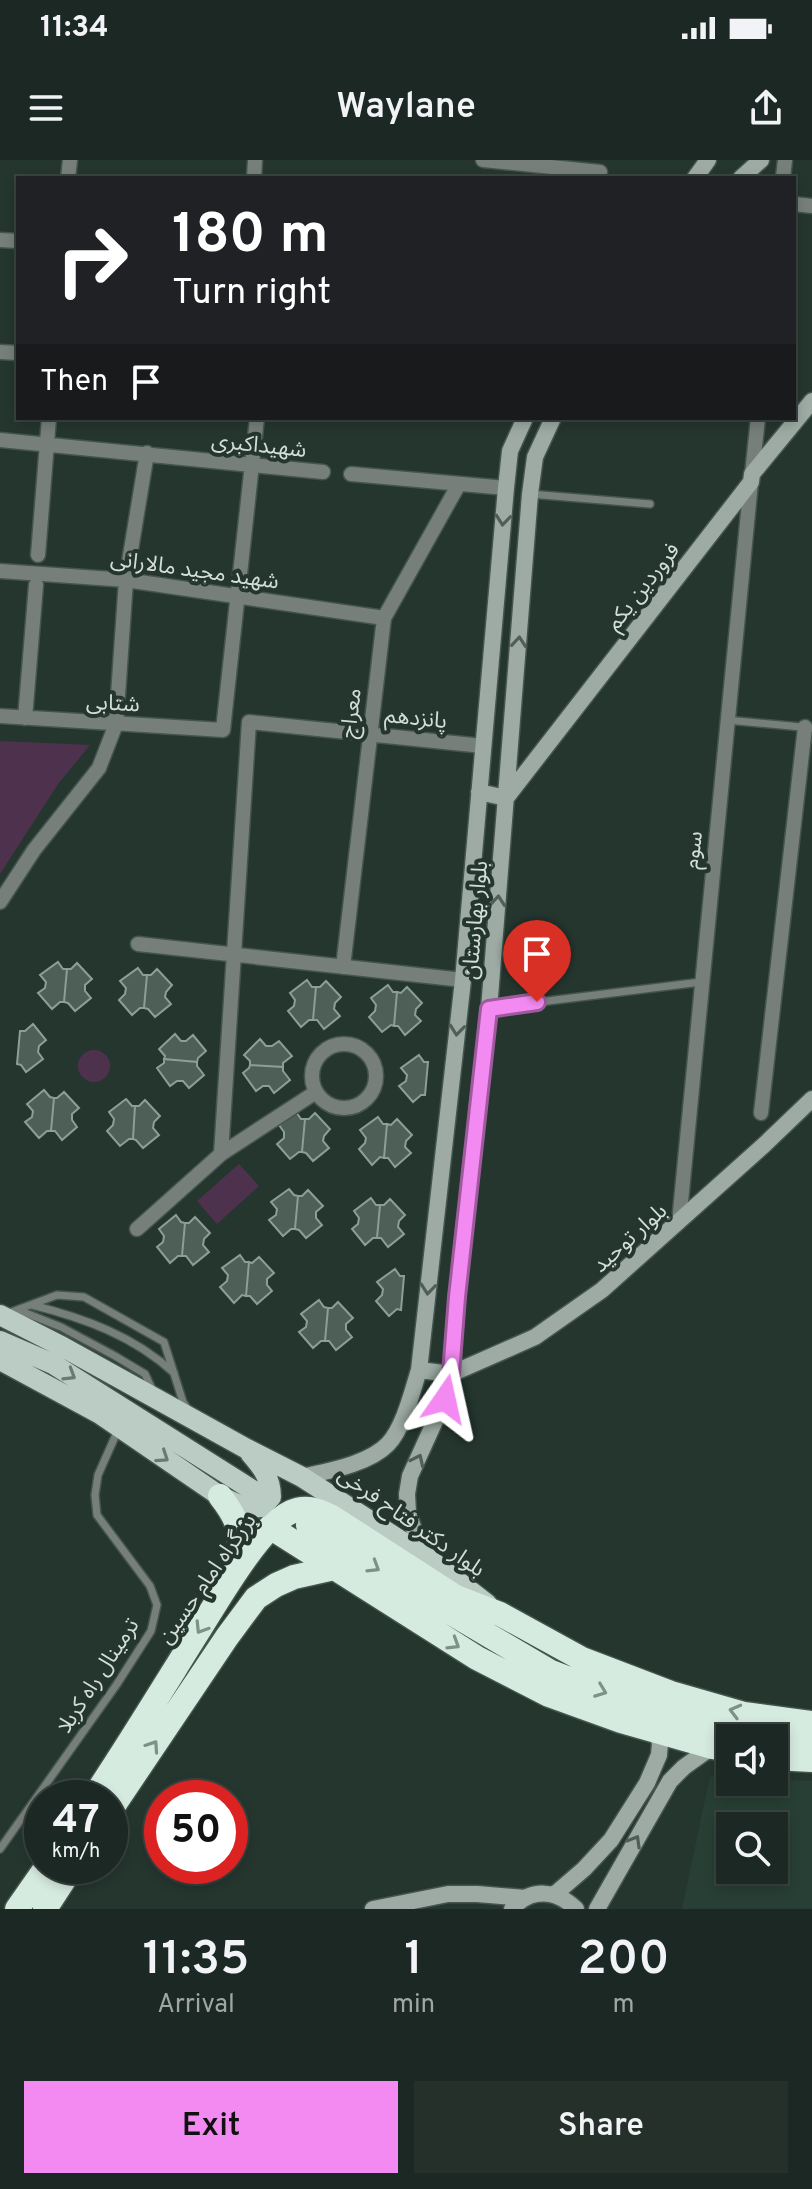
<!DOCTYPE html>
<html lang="en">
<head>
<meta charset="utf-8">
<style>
	:root { --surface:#1c2823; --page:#25302b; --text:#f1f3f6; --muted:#a0a6a6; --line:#3a4441; --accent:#f38af1 }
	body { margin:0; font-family:Overpass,"Noto Sans Arabic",sans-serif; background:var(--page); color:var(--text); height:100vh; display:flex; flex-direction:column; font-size:30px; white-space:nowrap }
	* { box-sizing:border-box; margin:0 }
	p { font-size:26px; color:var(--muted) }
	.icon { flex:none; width:44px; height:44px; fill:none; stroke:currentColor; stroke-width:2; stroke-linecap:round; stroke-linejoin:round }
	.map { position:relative; height:1749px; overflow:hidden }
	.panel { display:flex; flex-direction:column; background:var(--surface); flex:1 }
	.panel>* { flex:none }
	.banner { position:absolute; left:16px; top:16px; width:780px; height:244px; border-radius:0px; box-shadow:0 4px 12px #0003,0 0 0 2px var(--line); background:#202124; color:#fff; overflow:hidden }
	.buttons { position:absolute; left:716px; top:1564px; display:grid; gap:16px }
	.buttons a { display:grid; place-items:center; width:72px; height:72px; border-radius:0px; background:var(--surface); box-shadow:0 4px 12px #0003,0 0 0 2px var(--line); font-size:40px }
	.speed { position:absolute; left:24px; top:1620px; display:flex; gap:16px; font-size:40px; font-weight:700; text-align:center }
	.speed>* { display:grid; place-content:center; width:104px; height:104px; border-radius:50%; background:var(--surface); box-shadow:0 4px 12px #0003,0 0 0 2px var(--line); line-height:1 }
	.speed small { font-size:20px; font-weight:400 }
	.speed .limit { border:12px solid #d22; background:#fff; color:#111 }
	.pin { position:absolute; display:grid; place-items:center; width:68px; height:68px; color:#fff; margin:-82px -34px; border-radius:50% 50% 50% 0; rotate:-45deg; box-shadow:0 0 8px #0007 }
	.pin .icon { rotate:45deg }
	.me { position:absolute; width:88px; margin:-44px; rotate:11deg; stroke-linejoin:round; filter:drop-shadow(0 0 6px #0008) }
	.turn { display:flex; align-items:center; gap:28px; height:168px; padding:0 24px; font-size:36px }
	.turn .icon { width:104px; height:104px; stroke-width:2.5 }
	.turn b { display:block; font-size:56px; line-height:68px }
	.then { display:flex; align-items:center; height:76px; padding:0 24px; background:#0003; gap:16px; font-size:30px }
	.eta { display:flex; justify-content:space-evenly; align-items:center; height:136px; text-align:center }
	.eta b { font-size:48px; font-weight:600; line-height:56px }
	.primary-button { display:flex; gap:16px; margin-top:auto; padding:16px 24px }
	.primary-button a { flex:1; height:92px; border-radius:0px; background:var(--accent); color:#111; font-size:32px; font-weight:600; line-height:92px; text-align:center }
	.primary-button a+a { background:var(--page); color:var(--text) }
	.status { display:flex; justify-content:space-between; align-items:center; height:56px; padding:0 40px; background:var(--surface); direction:ltr }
	.status svg { height:22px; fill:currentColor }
	header { display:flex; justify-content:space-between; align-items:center; height:104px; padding:0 24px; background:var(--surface); font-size:36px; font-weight:600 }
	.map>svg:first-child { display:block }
	.built { fill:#273f34; fill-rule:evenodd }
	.green { fill:#4e324d }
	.building { fill:#4d5f57; stroke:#8c9f96; stroke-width:2 }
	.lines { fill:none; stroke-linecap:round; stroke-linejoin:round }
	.lane-casing { stroke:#44544e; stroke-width:10 }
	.street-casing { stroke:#44544e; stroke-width:17 }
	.secondary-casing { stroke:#44544e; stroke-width:19 }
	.primary-casing { stroke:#44544e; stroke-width:23 }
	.highway-casing { stroke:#44544e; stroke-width:27 }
	.lane { stroke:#777f7b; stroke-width:7 }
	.street { stroke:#777f7b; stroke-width:14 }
	.secondary { stroke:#9daba4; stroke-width:16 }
	.primary { stroke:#bbccc4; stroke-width:20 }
	.highway { stroke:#d6ebe0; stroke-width:24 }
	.oneway { stroke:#4f5f58 }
	.oneway2 { stroke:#687a72 }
	.oneway3 { stroke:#7e9088 }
	.route-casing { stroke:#9e5a9d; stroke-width:20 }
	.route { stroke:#f38af1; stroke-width:14 }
	.labels { text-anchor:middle; stroke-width:8; stroke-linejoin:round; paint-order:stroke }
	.street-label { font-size:22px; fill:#d4ded9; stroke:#25362f }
</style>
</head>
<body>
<div class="status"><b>11:34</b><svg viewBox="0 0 49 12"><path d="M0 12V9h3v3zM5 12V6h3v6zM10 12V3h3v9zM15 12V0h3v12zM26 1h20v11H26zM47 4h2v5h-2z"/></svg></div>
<header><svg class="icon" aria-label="menu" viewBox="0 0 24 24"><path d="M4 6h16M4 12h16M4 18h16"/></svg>Waylane<svg class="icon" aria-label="share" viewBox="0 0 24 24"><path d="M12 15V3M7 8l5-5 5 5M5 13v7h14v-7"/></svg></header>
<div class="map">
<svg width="812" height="1749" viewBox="0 0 812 1749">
	<rect width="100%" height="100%" fill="#25362f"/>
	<path class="built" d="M710,1616L730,1617V1622H774V1619L812,1621V1749H682ZM730,1666H774V1710H730Z"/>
	<path class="green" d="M0,581L90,585L58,624L0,714Z
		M78 906a16 16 0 1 1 32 0a16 16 0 1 1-32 0Z
		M239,1004L259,1026L217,1064L197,1041Z"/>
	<path class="building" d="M58,802L63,809H67L64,842H60L52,849L38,833L45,828L46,822L40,815Z
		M77,803L92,819L85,825V831L91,838L75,851L68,843L64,842L67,809H71Z
		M138,808L143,815H147L144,848H140L132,855L119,840L125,834L126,828L120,821Z
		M157,809L172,825L166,832L165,837L171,844L155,857L148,849L144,848L147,815H151Z
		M307,820L312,827H316L313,860H309L301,867L288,851L294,846L295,840L290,833Z
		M326,821L341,837L335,843L334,849L340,856L324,869L317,860H313L316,827H320Z
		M388,825L393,832H397L394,866L391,865L382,872L369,857L375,851L376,845L371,838Z
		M407,827L422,843L416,849L415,855L421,861L405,875L398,866H394L397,832L401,833Z
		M33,864L46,880L39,886L38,892L43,899L26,912L21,905L17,904L20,871H25Z
		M175,874L181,881H186L193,875L206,891L198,898L197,902L164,899L165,896L159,889Z
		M260,879L266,886H272L279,881L292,896L283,903V907L250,905V901L244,895Z
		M419,895L424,902H428L425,935H421L413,942L399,926L406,921L407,915L401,908Z
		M164,899L197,902V906L204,915L189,928L183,921H177L170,926L157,908L164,903Z
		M250,905L283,907V911L290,920L274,933L269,926H263L256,931L243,913L249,908Z
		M44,930L50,937L54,938L51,971H47L39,978L25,962L32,957L33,951L27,944Z
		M64,932L79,948L72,954V960L77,967L62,980L55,971H51L54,938H57Z
		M126,939L132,946H135L133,979H129L120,986L107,971L113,965L114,959L109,952Z
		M145,940L160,956L154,962L153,968L159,975L143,988L136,980L133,979L135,946H139Z
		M296,952L301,959H305L302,992H299L290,999L277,984L284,978V972L279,965Z
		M315,953L330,969L324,976L323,981L329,988L313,1001L306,993L302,992L305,959H309Z
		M378,957L383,964H387L384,998L380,997L372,1005L359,989L365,983L366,978L360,970Z
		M397,959L412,975L406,981L405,987L411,993L395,1007L388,998H384L387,964L391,965Z
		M289,1029L294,1035L298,1036L295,1069H291L283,1076L269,1060L276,1055L277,1049L271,1042Z
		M308,1030L323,1046L316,1052V1058L322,1065L306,1078L299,1070L295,1069L298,1036H302Z
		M371,1038L376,1045H380L377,1078H373L365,1085L352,1069L358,1064L359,1058L354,1051Z
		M390,1039L405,1055L399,1061L398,1067L404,1074L388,1087L381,1078H377L380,1045H384Z
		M176,1055L181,1062L185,1063L182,1096H178L170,1103L157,1087L163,1082L164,1076L159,1069Z
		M195,1057L210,1073L204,1079L203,1085L209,1092L193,1105L186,1096H182L185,1063H189Z
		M240,1095L245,1102H249L246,1136L242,1135L234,1143L220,1127L227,1121L228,1115L222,1108Z
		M259,1097L274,1113L267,1119V1125L272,1131L257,1144L250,1136H246L249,1102L252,1103Z
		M395,1109L400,1116H404L401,1150L397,1149L389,1156L376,1141L382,1135L383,1129L377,1122Z
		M319,1140L324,1147L328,1148L325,1181H321L313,1188L299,1172L306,1167L307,1161L301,1154Z
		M338,1142L353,1158L346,1164V1170L352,1177L336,1190L329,1181H325L328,1148H332Z"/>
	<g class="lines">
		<defs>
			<path id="lane" d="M530,334L650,344
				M727,560L812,568
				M491,848L701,822
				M32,1145C84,1158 134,1176 174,1213
				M18,1150L61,1167L115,1196L145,1214L152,1229
				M6,1154L57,1135L84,1137L164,1182L183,1242L187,1248
				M0,1689L117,1524L151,1471L157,1445L150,1426L97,1355L95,1335L98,1315L118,1270"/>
			<path id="street" d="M483,0L600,12
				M68,18L70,0
				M254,18L255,0
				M783,18L785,0
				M794,44L812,46
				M0,80L18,81
				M0,192L18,193
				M0,280L323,312
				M351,314L506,328
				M752,314L758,258
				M38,395L49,258
				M0,411L126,420L384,458
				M0,556L223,570L257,258
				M25,558L36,425
				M0,742L34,690L99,608L116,564L126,420L147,293
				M138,784L463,820
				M343,807L384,458L459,324
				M312 916a32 32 0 1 1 64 0a32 32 0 1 1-64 0Z
				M761,953L805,567
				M221,994L316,932
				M679,1062L751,322
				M137,1069L221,994L249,562L483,586"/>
			<path id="secondary" d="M695,18L708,0
				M741,18L761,0
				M479,632L506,638L751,322L752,314L812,241
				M419,1210L451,1214L535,1177L602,1130L764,985L812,939
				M302,1317C328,1311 369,1304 388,1284C404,1267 412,1232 419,1210L463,820L506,328L510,291L525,258
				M428,1398L417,1379L408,1352L407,1334L410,1316L445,1239L451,1214L457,1137L489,849L530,334L535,297L553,258
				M555,1734L584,1709L611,1680L647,1623L659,1595L660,1583L656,1571
				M373,1749L448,1734H477L525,1738
				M512,1749C531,1727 557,1730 576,1749
				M597,1749L670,1621L684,1607L712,1587"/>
			<path id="primary" d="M0,1155L63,1187L247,1289L302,1317L429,1399L487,1444
				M0,1181L53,1204L254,1331
				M0,1200L100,1254L220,1336L246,1348L262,1347L271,1337C271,1318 262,1307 250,1293"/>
			<path id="highway" d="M220,1336C242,1364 244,1378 234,1411
				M308,1365L427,1439L551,1512L630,1542L712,1566L812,1585
				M270,1367L477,1498L549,1535L621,1561L712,1587L730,1590
				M774,1598L812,1600
				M93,1638C129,1584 163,1528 198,1472C217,1442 260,1366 291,1352C306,1345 318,1350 332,1357L456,1437L500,1454L582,1499L671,1533L744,1554L812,1563
				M110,1651L227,1477L256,1438L276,1425L294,1417L334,1408
				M17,1749L47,1706
				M45,1749L73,1706"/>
		</defs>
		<use href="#lane" class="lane-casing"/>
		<use href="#street" class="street-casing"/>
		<use href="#secondary" class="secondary-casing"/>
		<use href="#primary" class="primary-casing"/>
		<use href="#highway" class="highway-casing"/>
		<use href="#lane" class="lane"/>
		<use href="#street" class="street"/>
		<use href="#secondary" class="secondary"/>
		<use href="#primary" class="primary"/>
		<use href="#highway" class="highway"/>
	</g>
	<defs><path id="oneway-chevron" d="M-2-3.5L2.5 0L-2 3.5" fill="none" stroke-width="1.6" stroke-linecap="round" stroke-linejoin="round" transform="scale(2)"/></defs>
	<g class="oneway">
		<use href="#oneway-chevron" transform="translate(503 360) rotate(96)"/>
		<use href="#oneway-chevron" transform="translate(519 482) rotate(-85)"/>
		<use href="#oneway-chevron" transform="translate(498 741) rotate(-85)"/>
		<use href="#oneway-chevron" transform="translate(457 870) rotate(96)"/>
		<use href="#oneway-chevron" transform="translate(428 1129) rotate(96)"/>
		<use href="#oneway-chevron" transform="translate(418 1300) rotate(-65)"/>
		<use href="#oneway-chevron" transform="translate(635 1681) rotate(-60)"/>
	</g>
	<g class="oneway2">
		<use href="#oneway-chevron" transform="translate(70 1215) rotate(32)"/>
		<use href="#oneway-chevron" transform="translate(163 1297) rotate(34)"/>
	</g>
	<g class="oneway3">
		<use href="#oneway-chevron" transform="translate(374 1407) rotate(32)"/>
		<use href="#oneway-chevron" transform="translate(201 1468) rotate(122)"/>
		<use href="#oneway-chevron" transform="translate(454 1484) rotate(32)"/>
		<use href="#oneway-chevron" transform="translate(601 1531) rotate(21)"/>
		<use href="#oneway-chevron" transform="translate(735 1551) rotate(-165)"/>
		<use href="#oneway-chevron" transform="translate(153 1586) rotate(-56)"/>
	</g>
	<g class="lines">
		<defs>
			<path id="route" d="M445,1239L451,1214L457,1137L489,849L537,842"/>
		</defs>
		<use href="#route" class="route-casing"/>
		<use href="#route" class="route"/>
	</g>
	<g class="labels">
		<g class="street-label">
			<text transform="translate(259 284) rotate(6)" y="8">شهیداکبری</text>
			<text transform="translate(195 409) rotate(8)" y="8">شهید مجید مالارانی</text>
			<text transform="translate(642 426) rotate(-52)" y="8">فروردین یکم</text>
			<text transform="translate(113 542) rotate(3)" y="8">شتابی</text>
			<text transform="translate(350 553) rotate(-83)" y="8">معراج</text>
			<text transform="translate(416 557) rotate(6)" y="8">پانزدهم</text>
			<text transform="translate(692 690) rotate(-84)" y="8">سوم</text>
			<text transform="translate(474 760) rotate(-85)" y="8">بلوار بهارستان</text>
			<text transform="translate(629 1077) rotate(-42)" y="8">بلوار توحید</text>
			<text transform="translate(412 1361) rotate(35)" y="8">بلوار دکتر فتاح فرخی</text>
			<text transform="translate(206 1418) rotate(-55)" y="8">بزرگراه امام حسین</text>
			<text transform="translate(97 1515) rotate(-57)" y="8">ترمینال راه کربلا</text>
		</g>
	</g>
</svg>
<div class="buttons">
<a><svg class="icon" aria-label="sound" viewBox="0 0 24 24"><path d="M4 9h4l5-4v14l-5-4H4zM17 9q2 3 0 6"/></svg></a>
<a><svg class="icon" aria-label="search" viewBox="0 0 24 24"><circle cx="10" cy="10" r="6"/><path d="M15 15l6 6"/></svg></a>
</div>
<div class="speed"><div>47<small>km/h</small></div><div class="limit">50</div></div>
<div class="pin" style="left:537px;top:842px;background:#d93025"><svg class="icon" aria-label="arrive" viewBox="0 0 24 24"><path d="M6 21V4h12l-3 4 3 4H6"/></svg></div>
<svg class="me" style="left:445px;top:1239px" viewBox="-20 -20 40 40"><path d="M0-17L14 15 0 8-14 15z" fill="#f38af1" stroke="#fff" stroke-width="4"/></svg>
<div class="banner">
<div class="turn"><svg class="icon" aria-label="right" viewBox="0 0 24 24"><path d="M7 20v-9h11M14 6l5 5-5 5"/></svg><div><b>180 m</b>Turn right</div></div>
<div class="then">Then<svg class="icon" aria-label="arrive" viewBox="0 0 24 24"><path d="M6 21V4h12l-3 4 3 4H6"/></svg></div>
</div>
</div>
<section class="panel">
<div class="eta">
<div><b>11:35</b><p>Arrival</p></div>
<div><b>1</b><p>min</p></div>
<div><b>200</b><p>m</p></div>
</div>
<div class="primary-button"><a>Exit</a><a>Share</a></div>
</section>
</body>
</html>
